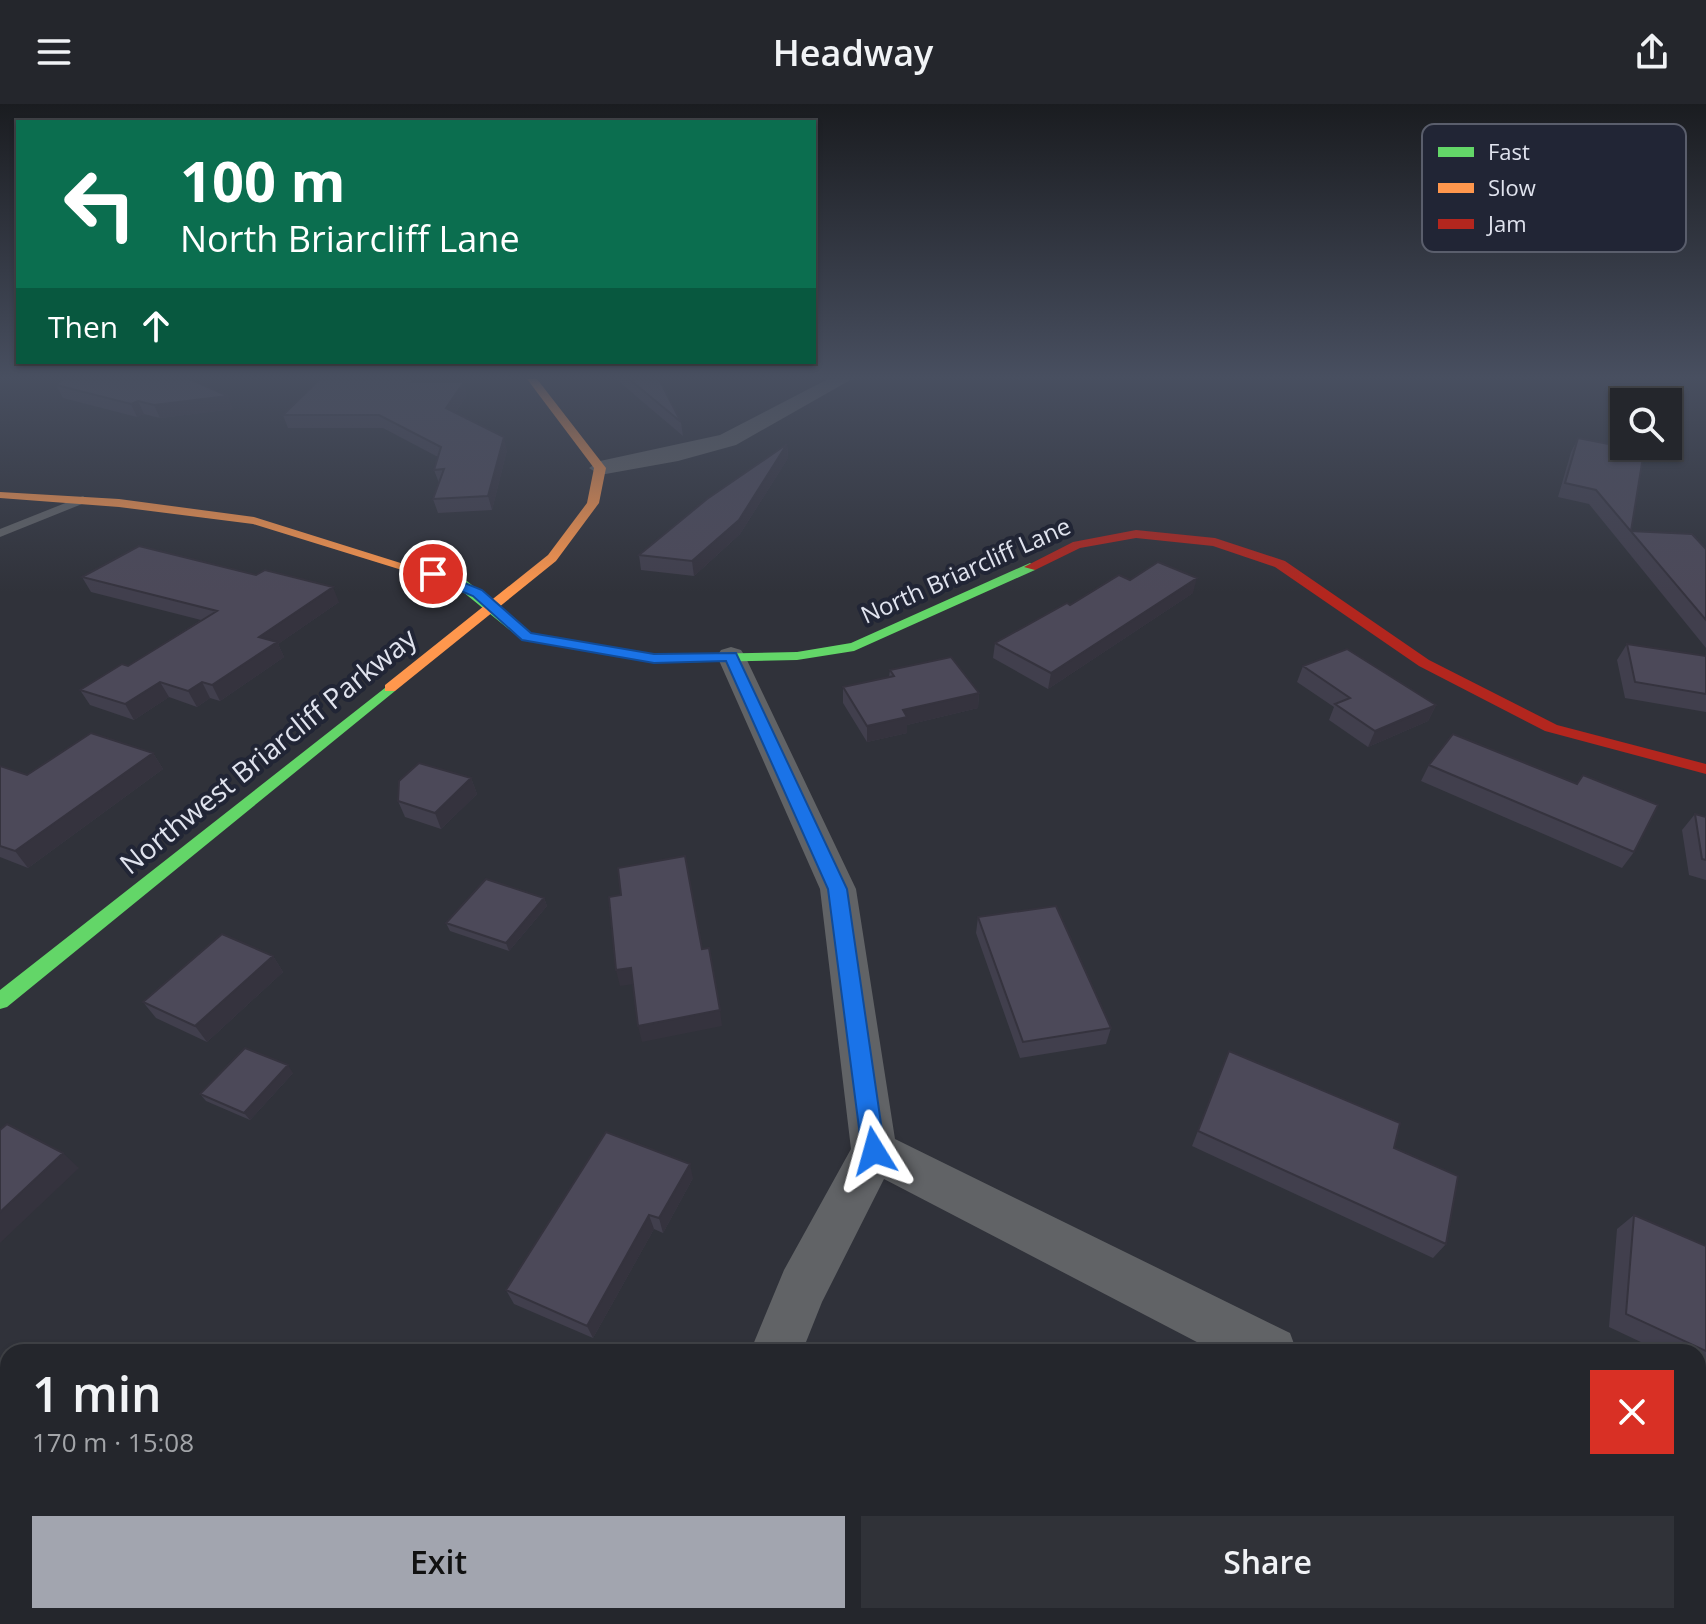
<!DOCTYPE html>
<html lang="en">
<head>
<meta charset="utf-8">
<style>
	:root { --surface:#24262c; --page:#303238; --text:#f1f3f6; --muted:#a3a5a9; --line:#414348; --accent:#a2a5af }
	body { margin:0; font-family:"Open Sans",sans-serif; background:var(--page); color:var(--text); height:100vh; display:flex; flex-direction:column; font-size:30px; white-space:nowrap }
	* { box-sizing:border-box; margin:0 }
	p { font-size:26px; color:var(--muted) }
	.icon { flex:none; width:44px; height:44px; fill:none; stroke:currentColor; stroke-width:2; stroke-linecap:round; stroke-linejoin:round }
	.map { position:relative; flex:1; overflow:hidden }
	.details { position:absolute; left:0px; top:1240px; width:1706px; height:280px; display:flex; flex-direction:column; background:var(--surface); border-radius:24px 24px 0 0; box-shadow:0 2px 6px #0004,0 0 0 2px var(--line) }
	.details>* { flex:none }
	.banner { position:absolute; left:16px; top:16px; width:800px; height:244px; border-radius:0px; box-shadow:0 2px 6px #0004,0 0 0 2px var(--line); background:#0b6e4f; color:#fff; overflow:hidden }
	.tools { position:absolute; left:1610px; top:284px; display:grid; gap:16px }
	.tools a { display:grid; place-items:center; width:72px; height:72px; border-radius:0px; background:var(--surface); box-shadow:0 2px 6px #0004,0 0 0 2px var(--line); font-size:40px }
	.pin { position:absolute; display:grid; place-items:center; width:68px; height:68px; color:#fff; margin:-34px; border:4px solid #fff; border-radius:50%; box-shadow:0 2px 8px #0007 }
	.me { position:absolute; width:88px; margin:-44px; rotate:352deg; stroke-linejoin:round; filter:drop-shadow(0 0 6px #0008) }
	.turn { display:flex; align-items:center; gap:28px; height:168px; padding:0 32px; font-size:36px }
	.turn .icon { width:104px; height:104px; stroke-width:2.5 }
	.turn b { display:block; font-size:56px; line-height:68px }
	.then { display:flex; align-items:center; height:76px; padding:0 32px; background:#0003; gap:16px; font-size:30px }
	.round { display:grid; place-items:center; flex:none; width:84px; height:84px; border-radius:0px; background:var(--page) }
	.summary { display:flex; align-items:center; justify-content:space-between; height:136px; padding:0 32px }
	h1 { font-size:48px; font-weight:600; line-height:60px }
	.cta { display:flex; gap:16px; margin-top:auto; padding:16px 32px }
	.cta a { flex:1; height:92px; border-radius:0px; background:var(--accent); color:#111; font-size:32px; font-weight:600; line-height:92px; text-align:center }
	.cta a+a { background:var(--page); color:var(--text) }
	header { display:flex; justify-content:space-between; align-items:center; height:104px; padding:0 32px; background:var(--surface); font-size:36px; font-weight:600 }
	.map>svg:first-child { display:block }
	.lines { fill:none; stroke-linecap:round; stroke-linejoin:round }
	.lane { fill:#616366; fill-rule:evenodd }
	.street { fill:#616366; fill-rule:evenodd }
	.fast { fill:#63d668; fill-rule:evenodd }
	.slow { fill:#ff974d; fill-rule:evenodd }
	.jam { fill:#b3261e; fill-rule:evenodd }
	.wall { fill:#413f4d }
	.shaded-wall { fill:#35333e }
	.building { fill:#4c4959; stroke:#35333e; stroke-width:2 }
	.route { fill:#1a73e8; stroke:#114b97; stroke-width:2 }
	.labels { text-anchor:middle; stroke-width:8; stroke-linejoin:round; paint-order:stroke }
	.far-street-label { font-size:24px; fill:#e0e3ee; stroke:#212535 }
	.street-label { font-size:28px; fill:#e0e3ee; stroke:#212535 }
	.key { fill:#212535; stroke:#5a5e6c; stroke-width:2 }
	.key-label { font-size:22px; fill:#e0e3ee }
</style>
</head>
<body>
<header><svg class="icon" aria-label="menu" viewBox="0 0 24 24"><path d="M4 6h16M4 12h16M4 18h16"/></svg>Headway<svg class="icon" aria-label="share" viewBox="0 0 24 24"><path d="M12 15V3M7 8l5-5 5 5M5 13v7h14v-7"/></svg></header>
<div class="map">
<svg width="1706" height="1520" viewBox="0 0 1706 1520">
	<rect width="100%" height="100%" fill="#30323a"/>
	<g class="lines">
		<path class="lane" d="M83,392L89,396L87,398L0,433V425Z"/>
		<path class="street" d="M828,275H852L736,341L678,357L600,371L589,364L600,357L720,331Z
			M731,543L741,546L745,552L856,785L895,1035L1290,1229L1297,1248H1216L884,1075L822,1198L802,1248H750L784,1166L851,1045L820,785L717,552L721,546Z
			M1698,1434L1706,1437V1498L1698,1495Z
			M618,1512H681L678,1520H615Z"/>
		<path class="fast" d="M1030,459L1036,463L1035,466L854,547L797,556L654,559L522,536L457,483L430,472L436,468L467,477L531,530L654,551L797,548L851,539Z
			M390,580L395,581V587L7,903L0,905V886Z"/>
		<path class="slow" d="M527,275H537L606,364L599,399L556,457L395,587H385V581L548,451L587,399L594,364Z
			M0,388L119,395L254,413L442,472L431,475L253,420L119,403L0,394Z"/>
		<path class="jam" d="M1136,426L1215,434L1285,457L1429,556L1557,621L1706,660V670L1545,627L1419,562L1275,463L1213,442L1136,434L1080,444L1035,466L1024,463L1073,438Z"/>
	</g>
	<path class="wall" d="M320,275H428L425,278L467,291L455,309L507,346L492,406L438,409L433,395L439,379L434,366L438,353L383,324H288L283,311Z
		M616,275H659L681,318L683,332Z
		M56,281L233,305L160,314L144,310L137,313L63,294Z
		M1578,334L1631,427L1706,445V544L1589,400L1558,393L1571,348Z
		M787,340L788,354L740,430L694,472L641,466L639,451Z
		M82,473L339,498L278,540L284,553L220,597L210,594L197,603L169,593L134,616L90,601L80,586L128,562L201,516L91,488Z
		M1193,489L1048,585L993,554L995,539L1070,501Z
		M1627,540L1706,552V608L1625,594L1617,556Z
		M1303,562L1436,601L1428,617L1368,643L1329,616L1334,603L1297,578Z
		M890,566L979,589L978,604L907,621V629L867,638L843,599V583L889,573Z
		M153,649L163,665L28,764L0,753V662L27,671Z
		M1429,661L1577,680L1634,748L1622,764L1421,677Z
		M471,674L477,690L441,725L405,713L398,697Z
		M1695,710L1706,713V776L1689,771L1682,726Z
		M544,794L547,802L509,847L450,827L446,819Z
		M978,813L1111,924L1106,940L1020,954L976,829Z
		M273,852L283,868L207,938L156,914L143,898Z
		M1229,947L1446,1140L1433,1154L1192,1042Z
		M293,969L250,1016L206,997L200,990Z
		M693,1074L663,1129L654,1125L593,1234L514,1200L506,1186Z
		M1634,1111L1706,1142V1269L1698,1265V1248H1662L1609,1223L1617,1125Z
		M1020,1512H1217V1520H1055Z
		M1424,1513L1436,1520H1411Z"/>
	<path class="shaded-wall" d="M414,275H428L415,291L411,278Z
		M464,278L467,291L449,317L446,304Z
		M228,292L233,305L160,314L154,301Z
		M138,297L144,310L137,313L131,300Z
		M504,333L507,346L492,406L488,392Z
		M787,340L788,354L740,430L694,472L692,457Z
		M1197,474L1193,489L1048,585L1051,569Z
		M333,483L339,498L278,540L284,553L220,597L212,581L259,533Z
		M160,578L169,593L134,616L125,600Z
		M202,578L210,594L197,603L188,587Z
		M979,589L978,604L907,621V629L867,638V622L903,606Z
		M1436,601L1428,617L1368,643L1375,627Z
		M153,649L163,665L28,764L15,747Z
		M471,674L477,690L441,725L435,709Z
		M544,794L547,802L509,847L506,839Z
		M273,852L283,868L207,938L195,922Z
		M631,864L635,880L620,882L616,866Z
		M720,906L722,922L642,938L638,922Z
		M288,961L293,969L250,1016L244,1009Z
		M63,1049L79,1064L0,1139V1108Z
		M690,1060L693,1074L663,1129L659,1114Z
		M649,1111L654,1125L593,1234L587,1222Z
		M402,1512H419L414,1520H397Z"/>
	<path class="building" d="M63,275H190L228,292L154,301L138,297L131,300L56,281Z
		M320,275H414L411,278H464L446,304L504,333L488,392L433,395L444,365L434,366L441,343L379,311H283Z
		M629,275H659L681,318Z
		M1578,334L1644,347L1631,427L1692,430L1706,445V516L1596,386L1565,379Z
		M787,340L739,416L692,457L639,451L707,395Z
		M139,442L256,471L265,466L333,483L259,533L277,538L212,581L202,578L188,587L160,578L125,600L80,586L122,560L128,562L217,507L82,473Z
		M1158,458L1197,474L1051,569L995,539L1067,499L1070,501L1119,471L1130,476Z
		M1627,540L1706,552V590L1635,578Z
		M1347,545L1436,601L1375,627L1335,600L1350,594L1303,562Z
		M951,553L979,589L903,606L907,613L867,622L843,583L894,572L890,566Z
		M91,629L153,649L15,747L0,742V662L27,671Z
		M1453,630L1577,680L1583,671L1658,701L1634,748L1429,661Z
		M419,659L471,674L435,709L398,697L399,677Z
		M1695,710L1706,713V756L1702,755Z
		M685,752L702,845L709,844L720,906L638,922L631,864L616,866L609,793L621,791L618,764Z
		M486,775L544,794L506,839L446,819Z
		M1056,802L1111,924L1023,938L978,813Z
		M222,830L273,852L195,922L143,898Z
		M245,944L288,961L244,1009L200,990Z
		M1229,947L1400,1019L1394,1044L1458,1072L1446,1140L1198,1027Z
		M7,1020L63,1049L0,1108V1026Z
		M606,1028L690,1060L659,1114L649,1111L587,1222L506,1186Z
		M1634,1111L1706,1142V1247L1626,1210Z
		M281,1512H402L397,1520H276Z
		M1059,1512H1217V1520H1095Z
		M1424,1513L1436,1520H1423Z"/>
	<linearGradient id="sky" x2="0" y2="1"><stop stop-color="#1a1c20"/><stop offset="0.56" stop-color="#484f60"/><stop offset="1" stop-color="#484f60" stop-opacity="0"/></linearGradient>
	<rect width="1706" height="488" fill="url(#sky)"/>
	<path class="route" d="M433,466L482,486L531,529L654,550L736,549L847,785L885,1047L882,1054L874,1057L866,1054L862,1047L828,785L726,557L654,559L522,536L473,492L428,473L426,470Z"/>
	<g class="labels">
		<g class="far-street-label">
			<text transform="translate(966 467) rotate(-24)" y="8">North Briarcliff Lane</text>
		</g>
		<g class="street-label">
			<text transform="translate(268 647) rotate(-39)" y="10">Northwest Briarcliff Parkway</text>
		</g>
	</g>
	<rect x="1422" y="20" width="264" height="128" rx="12" class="key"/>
	<rect x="1438" y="43" width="36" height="10" fill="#63d668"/>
	<rect x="1438" y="79" width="36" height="10" fill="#ff974d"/>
	<rect x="1438" y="115" width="36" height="10" fill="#b3261e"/>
	<g class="key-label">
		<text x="1488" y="56">Fast</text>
		<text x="1488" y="92">Slow</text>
		<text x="1488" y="128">Jam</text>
	</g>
</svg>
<div class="tools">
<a><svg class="icon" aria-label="search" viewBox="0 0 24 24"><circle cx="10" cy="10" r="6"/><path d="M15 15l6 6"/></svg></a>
</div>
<div class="pin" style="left:433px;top:470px;background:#d93025"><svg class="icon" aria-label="arrive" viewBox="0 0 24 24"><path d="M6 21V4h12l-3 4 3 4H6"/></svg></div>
<svg class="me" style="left:874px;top:1047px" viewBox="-20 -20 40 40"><path d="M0-17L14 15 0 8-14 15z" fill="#1a73e8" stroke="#fff" stroke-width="4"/></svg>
<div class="banner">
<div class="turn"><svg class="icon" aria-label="left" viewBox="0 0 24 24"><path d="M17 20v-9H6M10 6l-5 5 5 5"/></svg><div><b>100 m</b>North Briarcliff Lane</div></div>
<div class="then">Then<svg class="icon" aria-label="ahead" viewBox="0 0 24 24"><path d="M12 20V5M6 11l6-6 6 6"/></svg></div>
</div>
<section class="details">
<div class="summary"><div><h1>1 min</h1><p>170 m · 15:08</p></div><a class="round" style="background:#d93025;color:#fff"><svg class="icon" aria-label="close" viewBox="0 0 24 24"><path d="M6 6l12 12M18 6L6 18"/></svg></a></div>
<div class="cta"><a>Exit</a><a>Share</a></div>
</section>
</div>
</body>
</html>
